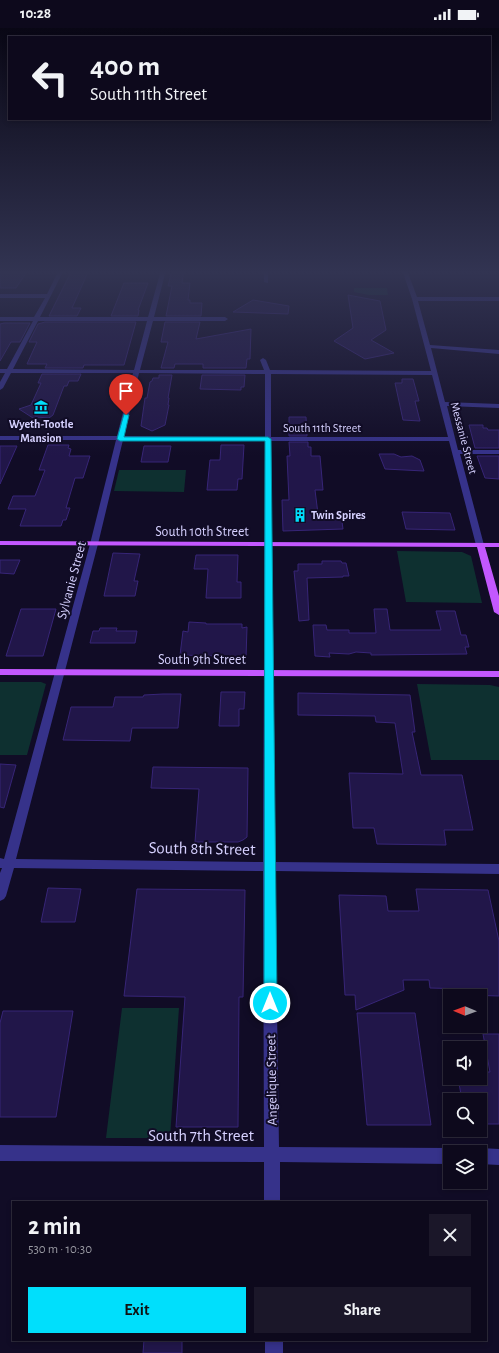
<!DOCTYPE html>
<html lang="en">
<head>
<meta charset="utf-8">
<style>
	:root { --surface:#0d091c; --page:#1b1729; --text:#f1f3f6; --muted:#9a9aa3; --line:#2d2a3b; --accent:#00dffc }
	body { margin:0; font-family:"Alegreya Sans",sans-serif; background:var(--page); color:var(--text); height:100vh; display:flex; flex-direction:column; font-size:15px; white-space:nowrap }
	* { box-sizing:border-box; margin:0 }
	p { font-size:13px; color:var(--muted) }
	.icon { flex:none; width:22px; height:22px; fill:none; stroke:currentColor; stroke-width:2; stroke-linecap:round; stroke-linejoin:round }
	.map { position:relative; flex:1; overflow:hidden }
	.details { position:absolute; left:12px; top:1173px; width:475px; height:140px; display:flex; flex-direction:column; background:var(--surface); border-radius:0px; box-shadow:0 2px 6px #0003,0 0 0 1px var(--line) }
	.details>* { flex:none }
	.banner { position:absolute; left:8px; top:8px; width:483px; height:84px; border-radius:0px; box-shadow:0 2px 6px #0003,0 0 0 1px var(--line); background:#0d091c; color:var(--text); overflow:hidden }
	.needle { width:26px; rotate:271deg }
	.buttons { position:absolute; left:443px; top:961px; display:grid; gap:8px }
	.buttons a { display:grid; place-items:center; width:44px; height:44px; border-radius:0px; background:var(--surface); box-shadow:0 2px 6px #0003,0 0 0 1px var(--line); font-size:20px }
	.pin { position:absolute; display:grid; place-items:center; width:34px; height:34px; color:#fff; margin:-41px -17px; border-radius:50% 50% 50% 0; rotate:-45deg; box-shadow:0 0 4px #0007 }
	.pin .icon { rotate:45deg }
	.me { position:absolute; width:44px; margin:-22px; rotate:0deg; stroke-linejoin:round; filter:drop-shadow(0 0 3px #0008) }
	.turn { display:flex; align-items:center; gap:14px; height:84px; padding:0 16px; font-size:18px }
	.turn .icon { width:52px; height:52px; stroke-width:2.5 }
	.turn b { display:block; font-size:28px; line-height:34px }
	.round { display:grid; place-items:center; flex:none; width:42px; height:42px; border-radius:0px; background:var(--page) }
	.summary { display:flex; align-items:center; justify-content:space-between; height:68px; padding:0 16px }
	h1 { font-size:24px; font-weight:600; line-height:30px }
	.cta { display:flex; gap:8px; margin-top:auto; padding:8px 16px }
	.cta a { flex:1; height:46px; border-radius:0px; background:var(--accent); color:#111; font-size:16px; font-weight:600; line-height:46px; text-align:center }
	.cta a+a { background:var(--page); color:var(--text) }
	.status { display:flex; justify-content:space-between; align-items:center; height:28px; padding:0 20px; background:var(--surface); direction:ltr }
	.status svg { height:11px; fill:currentColor }
	.map>svg:first-child { display:block }
	.green { fill:#0e3030 }
	.building { fill:#211649; stroke:#372577 }
	.lines { fill:none; stroke-linecap:round; stroke-linejoin:round }
	.minor { fill:#36328a; fill-rule:evenodd }
	.major { fill:#c358ff; fill-rule:evenodd }
	.route { fill:#00dffc; stroke:#0091a4 }
	.labels { text-anchor:middle; stroke-width:4; stroke-linejoin:round; paint-order:stroke }
	.far-poi-label { font-size:12px; font-weight:bold; fill:#d6d1ff; stroke:#110c26 }
	.far-street-label { font-size:12px; fill:#d6d1ff; stroke:#110c26 }
	.street-label { font-size:14px; fill:#d6d1ff; stroke:#110c26 }
	.near-street-label { font-size:17px; fill:#d6d1ff; stroke:#110c26 }
</style>
</head>
<body>
<div class="status"><b>10:28</b><svg viewBox="0 0 49 12"><path d="M0 12V9h3v3zM5 12V6h3v6zM10 12V3h3v9zM15 12V0h3v12zM26 1h20v11H26zM47 4h2v5h-2z"/></svg></div>
<div class="map">
<svg width="499" height="1325" viewBox="0 0 499 1325">
	<rect width="100%" height="100%" fill="#110c26"/>
	<path class="green" d="M354,260H387L388,267H369L354,264Z
		M119,442H186L184,464L114,463Z
		M397,523L462,524L471,528L482,575L406,574Z
		M0,654H41L46,656L27,727H0Z
		M417,656L490,657L499,659V732H431Z
		M122,980H179L170,1110H106Z"/>
	<path class="building" d="M0,242H28L16,260H0Z
		M72,242H89L72,280H81L77,288H49Z
		M172,242H184L182,255H190L188,272H190V275H202L201,288H166L172,258H168Z
		M124,255H148L138,282H139L138,288H111Z
		M348,267L380,273L386,302L371,312L394,325L365,331L334,313L353,300Z
		M253,272L289,278L288,286L233,284Z
		M45,294H136L124,337H84L83,340H45L47,336H27L37,314H29L38,296Z
		M165,294H200L196,311L251,301L250,331H247L246,340H203V336H175L174,340H161L168,314H161Z
		M4,295H30L20,314H11L0,333V296Z
		M42,346H81L78,353H69L67,358H64L53,387L49,390L36,389L33,390L19,381L31,377L41,355H38Z
		M159,347H172L168,370H169L168,377H169L165,397L152,403L141,398L145,370H147L150,354L152,353L153,350H159Z
		M202,347H245L244,359H241V362L200,361Z
		M402,351H413L419,373H415L420,393L403,392L395,355H402Z
		M289,389H306L307,408H289Z
		M469,397H483V400H487L488,402H499V420H475Z
		M289,414H308V419H311V428H320L323,462H315L318,486H341L343,501L283,503L282,472H289L287,428H290Z
		M48,417H69L68,420L71,421L69,428H90L83,450H75L66,480H70L66,492H63L61,498H20L26,481H8L13,468H35L45,442H39Z
		M221,417H244L242,451H238L237,462H207L210,432H220Z
		M0,418H17L0,456Z
		M144,418H171L168,434H141Z
		M379,426H394L401,429L412,428L420,432L424,443L385,441Z
		M477,428H499V451L485,450Z
		M402,484L450,485L455,502L406,501Z
		M113,525L140,526L134,553H138L135,568H104Z
		M196,527H238L237,554H241V570H206L208,541H194Z
		M0,532H20L14,546L0,545Z
		M322,533H341L342,535H346L349,548H343V549L307,550L309,592L299,593L294,543H298V536H322Z
		M21,581H56L43,628H6Z
		M374,581H387L390,602H441L436,583H455L461,607H466L469,619H465L467,626L371,627V625L356,624L349,626L329,625L330,629L315,628L313,597H326L327,602H349V605H376Z
		M189,594L206,595V596H242V600L247,599L246,630H217V628L180,627L183,603L188,604Z
		M100,600H117L116,603H137L135,615H90L93,603H99Z
		M221,664H245L244,681H239V698H219Z
		M298,665L410,667L415,704H412L421,747H462L473,802H444L446,817L377,816L374,800H353L349,745L403,746L395,695L376,694L375,688L298,687Z
		M163,666H181L178,700H132L130,713L63,712L71,679H113L115,669H143L144,667Z
		M0,736L16,737L4,780L0,779Z
		M153,739L248,740L247,809L243,812L238,814H195L199,761L151,760Z
		M48,860L81,861L75,894H41Z
		M137,861L245,862L243,969H239L238,1099H176L185,969L124,968Z
		M416,861L488,862L499,913V968L468,967L467,961L430,960L429,952H403L404,962L356,982L355,967H345L339,867L386,868L388,883H419Z
		M3,983H73L56,1089H0V995Z
		M357,985H415L431,1097H367Z
		M483,1006H499V1096H480V1072H462L458,1050H480V1044H490Z
		M144,1312H182V1325H143Z"/>
	<g class="lines">
		<path class="minor" d="M59,242H64L40,289H148L161,242H166L154,289H225L228,291L225,293H153L140,342H264L260,332L263,330L266,332L270,342L431,343L412,271L402,242H407L417,269H499V273H418L430,317L499,322V326L431,320L445,374L499,376V380L447,378L458,422H499V426H460L484,517L483,519H480L476,517L449,413H271L275,834L499,836V846L275,843L279,1119L450,1120L456,1124H450V1136L280,1134V1174H264V1134L0,1133V1117L264,1119L263,843L14,840L6,868L4,871L0,873V845L2,840H0V830L4,831L90,516L116,412H0V408H117L133,345H11L3,360L0,362V354L5,345H0V341H7L33,293H0V289H34L45,270H0V266H47ZM38,293H147L134,342L13,341ZM139,345L265,346V409L124,408ZM271,346L432,347L448,409H271ZM123,412L265,413L263,834L16,831L98,516Z
			M264,242H268V255L264,254Z
			M480,1120L499,1121V1137L480,1136V1124H474Z
			M265,1312H283V1325H265Z"/>
		<path class="major" d="M0,513L499,515V519H485L499,568V587L494,584L477,519L0,517Z
			M0,641L499,643V649L0,647Z"/>
	</g>
	<linearGradient id="sky" x2="0" y2="1"><stop stop-color="#090715"/><stop offset="0.57" stop-color="#323452"/><stop offset="1" stop-color="#323452" stop-opacity="0"/></linearGradient>
	<rect width="499" height="428" fill="url(#sky)"/>
	<path class="route" d="M124,386L129,387L124,409H268L271,411L277,975L275,979L270,980L266,979L264,975L265,413H120L117,411Z"/>
	<defs>
		<symbol id="museum-bare" viewBox="-9 -9 18 18"><path d="M0-6L6-3V-2H-6V-3ZM-5-1h2V3h-2ZM-1-1h2V3h-2ZM3-1h2V3H3ZM-6 4H6V6H-6Z" fill="#00dffc" stroke="#110c26" stroke-width="2.5" paint-order="stroke"/></symbol>
		<symbol id="building-bare" viewBox="-9 -9 18 18"><path d="M-4-6H4V6H1V3H-1V6H-4ZM-2.5-4.3h1.7v1.8h-1.7ZM.8-4.3h1.7v1.8H.8ZM-2.5-1h1.7V.8h-1.7ZM.8-1h1.7V.8H.8Z" fill="#00dffc" stroke="#110c26" stroke-width="2.5" paint-order="stroke"/></symbol>
	</defs>
	<g fill-rule="evenodd">
		<use href="#museum-bare" x="31" y="369" width="20" height="20"/>
		<use href="#building-bare" x="290" y="477" width="20" height="20"/>
	</g>
	<g class="labels">
		<g class="far-poi-label">
			<text x="41" y="400">Wyeth-Tootle<tspan x="41" dy="14">Mansion</tspan></text>
			<text x="311" y="491" text-anchor="start">Twin Spires</text>
		</g>
		<g class="far-street-label">
			<text x="322" y="404">South 11th Street</text>
			<text transform="translate(464 410) rotate(75)" y="4">Messanie Street</text>
		</g>
		<g class="street-label">
			<text x="202" y="508">South 10th Street</text>
			<text transform="translate(71 552) rotate(-75)" y="5">Sylvanie Street</text>
			<text x="202" y="636">South 9th Street</text>
			<text transform="translate(271 1052) rotate(-91)" y="5">Angelique Street</text>
		</g>
		<g class="near-street-label">
			<text transform="translate(202 820) rotate(1)" y="6">South 8th Street</text>
			<text x="201" y="1113">South 7th Street</text>
		</g>
	</g>
</svg>
<div class="buttons">
<a><svg class="needle" viewBox="-14 -14 28 28"><path d="M0-13l5 13h-10z" fill="#e53935"/><path d="M0 13l5-13h-10z" fill="#9a9aa3"/></svg></a>
<a><svg class="icon" aria-label="sound" viewBox="0 0 24 24"><path d="M4 9h4l5-4v14l-5-4H4zM17 9q2 3 0 6"/></svg></a>
<a><svg class="icon" aria-label="search" viewBox="0 0 24 24"><circle cx="10" cy="10" r="6"/><path d="M15 15l6 6"/></svg></a>
<a><svg class="icon" aria-label="layers" viewBox="0 0 24 24"><path d="M12 4l9 5-9 5-9-5zM3 14l9 5 9-5"/></svg></a>
</div>
<div class="pin" style="left:126px;top:387px;background:#d93025"><svg class="icon" aria-label="arrive" viewBox="0 0 24 24"><path d="M6 21V4h12l-3 4 3 4H6"/></svg></div>
<svg class="me" style="left:270px;top:975px" viewBox="-20 -20 40 40"><circle r="17" fill="#00dffc" stroke="#fff" stroke-width="3"/><path d="M0-11L8 9 0 5-8 9z" fill="#fff"/></svg>
<div class="banner">
<div class="turn"><svg class="icon" aria-label="left" viewBox="0 0 24 24"><path d="M17 20v-9H6M10 6l-5 5 5 5"/></svg><div><b>400 m</b>South 11th Street</div></div>
</div>
<section class="details">
<div class="summary"><div><h1>2 min</h1><p>530 m · 10:30</p></div><a class="round"><svg class="icon" aria-label="close" viewBox="0 0 24 24"><path d="M6 6l12 12M18 6L6 18"/></svg></a></div>
<div class="cta"><a>Exit</a><a>Share</a></div>
</section>
</div>
</body>
</html>
